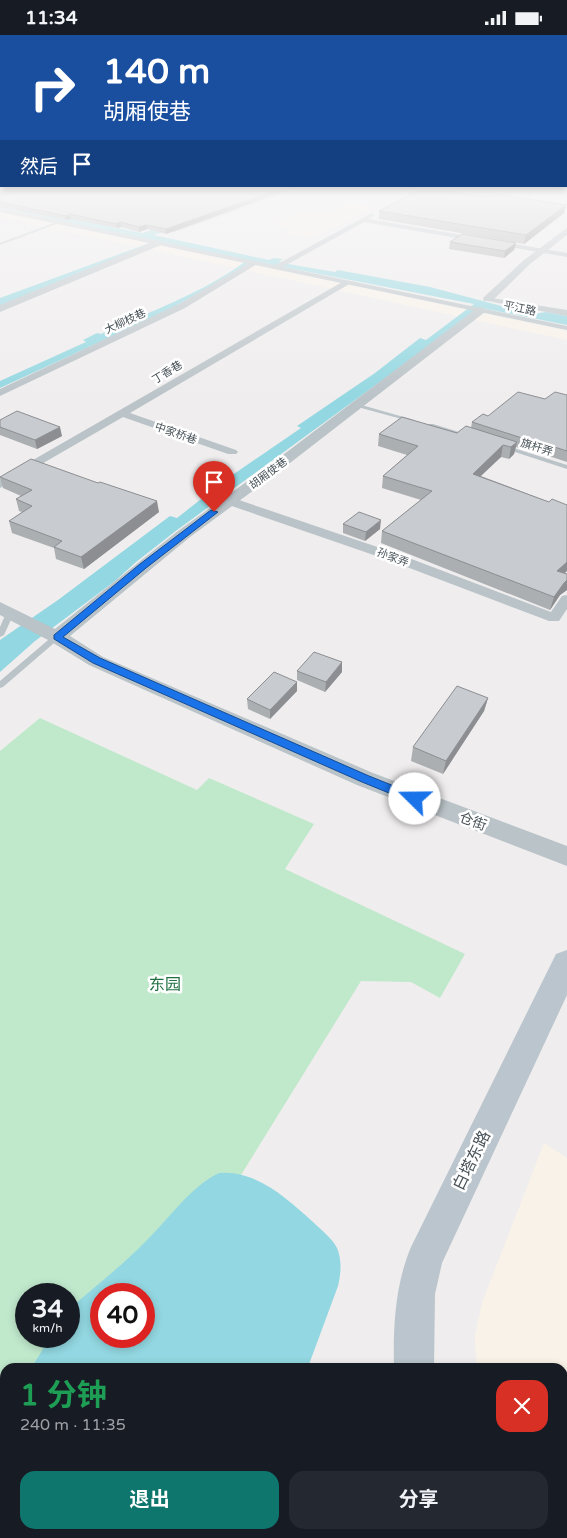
<!DOCTYPE html>
<html lang="zh">
<head>
<meta charset="utf-8">
<style>
	:root { --surface:#171b24; --page:#242831; --text:#f1f3f6; --muted:#9ea1a6; --accent:#0f766e }
	body { margin:0; font-family:"Varela Round","Noto Sans SC",sans-serif; background:var(--page); color:var(--text); height:100vh; display:flex; flex-direction:column; font-size:19px; white-space:nowrap }
	* { box-sizing:border-box; margin:0 }
	p { font-size:16px; color:var(--muted) }
	.icon { flex:none; width:28px; height:28px; fill:none; stroke:currentColor; stroke-width:2; stroke-linecap:round; stroke-linejoin:round }
	.map { position:relative; flex:1; overflow:hidden }
	.panel { position:absolute; left:0px; top:1328px; width:568px; height:176px; display:flex; flex-direction:column; background:var(--surface); border-radius:15px 15px 0 0; box-shadow:0 2px 8px #0003 }
	.panel>* { flex:none }
	.guide { position:absolute; left:0px; top:0px; width:568px; height:152px; box-shadow:0 2px 8px #0003; background:#1a4fa0; color:#fff; overflow:hidden }
	.speed { position:absolute; left:15px; top:1248px; display:flex; gap:10px; font-size:25px; font-weight:700; text-align:center }
	.speed>* { display:grid; place-content:center; width:65px; height:65px; border-radius:50%; background:var(--surface); box-shadow:0 2px 8px #0003; line-height:1 }
	.speed small { font-size:12px; font-weight:400 }
	.speed .limit { border:8px solid #d22; background:#fff; color:#111 }
	.pin { position:absolute; display:grid; place-items:center; width:42px; height:42px; color:#fff; margin:-51px -21px; border-radius:50% 50% 50% 0; rotate:-45deg; box-shadow:0 0 5px #0007 }
	.pin .icon { rotate:45deg }
	.me { position:absolute; width:55px; margin:-28px; rotate:292deg; stroke-linejoin:round; filter:drop-shadow(0 0 4px #0008) }
	.turn { display:flex; align-items:center; gap:18px; height:105px; padding:0 20px; font-size:22px }
	.turn .icon { width:65px; height:65px; stroke-width:2.5 }
	.turn b { display:block; font-size:35px; line-height:42px }
	.then { display:flex; align-items:center; height:48px; padding:0 20px; background:#0003; gap:10px; font-size:19px }
	.round { display:grid; place-items:center; flex:none; width:52px; height:52px; border-radius:15px; background:var(--page) }
	.summary { display:flex; align-items:center; justify-content:space-between; height:85px; padding:0 20px }
	h1 { font-size:30px; font-weight:700; line-height:38px; color:#1e9e55 }
	.cta { display:flex; gap:10px; margin-top:auto; padding:10px 20px }
	.cta a { flex:1; height:58px; border-radius:15px; background:var(--accent); color:#fff; font-size:20px; font-weight:700; line-height:58px; text-align:center }
	.cta a+a { background:var(--page); color:var(--text) }
	.status { display:flex; justify-content:space-between; align-items:center; height:35px; padding:0 25px; background:var(--surface); direction:ltr }
	.status svg { height:14px; fill:currentColor }
	.map>svg:first-child { display:block }
	.commercial { fill:#f9f2e8 }
	.green { fill:#c0e9cc; fill-rule:evenodd }
	.water { fill:#92d7e1; fill-rule:evenodd }
	.lines { fill:none; stroke-linecap:round; stroke-linejoin:round }
	.path { stroke:#7cc29a; stroke-width:1; stroke-dasharray:1 1; stroke-linecap:butt }
	.service { fill:#bac3c8; fill-rule:evenodd }
	.pedestrian { fill:#bac3c8; fill-rule:evenodd }
	.minor { fill:#bac3c8; fill-rule:evenodd }
	.tertiary { fill:#bac3c8; fill-rule:evenodd }
	.secondary { fill:#bbc5cd; fill-rule:evenodd }
	.wall { fill:#acafb2 }
	.shaded-wall { fill:#8c8e91 }
	.building { fill:#c8cbcf; stroke:#8c8e91 }
	.route { fill:#1a73e8; stroke:#114b97 }
	.labels { text-anchor:middle; stroke-width:5; stroke-linejoin:round; paint-order:stroke }
	.far-street-label { font-size:11px; fill:#485258; stroke:#fff }
	.street-label { font-size:14px; fill:#485258; stroke:#fff }
	.near-park-label { font-size:16px; fill:#217042; stroke:#fff }
	.near-street-label { font-size:16px; fill:#485258; stroke:#fff }
</style>
</head>
<body>
<div class="status"><b>11:34</b><svg viewBox="0 0 49 12"><path d="M0 12V9h3v3zM5 12V6h3v6zM10 12V3h3v9zM15 12V0h3v12zM26 1h20v11H26zM47 4h2v5h-2z"/></svg></div>
<div class="map">
<svg width="567" height="1503" viewBox="0 0 567 1503">
	<rect width="100%" height="100%" fill="#efeded"/>
	<path class="commercial" d="M353,168L376,173L311,203L286,198L293,194L273,189L305,176L323,179Z
		M0,176L567,296V305L0,182Z
		M544,1108L567,1123V1472L562,1468V1332H477L476,1328L475,1300L482,1268Z"/>
	<path class="green" d="M40,683L197,755L209,743L314,789L285,834L465,919L440,963L411,947L361,946L241,1140L259,1332H5V1499H274L275,1503H0V716ZM26,1259H69V1301H26ZM101,1259H144V1301H101Z"/>
	<path class="water" d="M282,155H292L270,159L154,200L269,225L274,223L283,224L279,227L282,228L335,237L338,235L430,252L532,279L546,277L567,281V290L481,273L177,495L136,527L115,546L35,606L0,637V605L58,565L170,481L177,483L228,443L301,393L297,391L375,338L420,303L426,305L474,269L253,226L169,275L0,353V346L86,307L83,305L97,298L101,299C150,276 204,258 247,225L159,207L0,271V263L155,206L0,173V169L142,198Z
		M219,1138C257,1135 287,1164 313,1187C321,1195 332,1203 337,1213C342,1225 341,1238 338,1251L308,1332H32L51,1301H69V1277L74,1270C98,1249 124,1229 146,1206C169,1184 190,1152 219,1138ZM101,1259H144V1301H101Z
		M5,1375V1499H235L229,1503H0V1383Z
		M262,1499H439L443,1503H267Z"/>
	<g class="lines">
		<path class="path" d="M173,197L283,159"/>
		<path class="service" d="M59,186L62,187L0,210V208Z
			M354,369H358L414,385L409,386L354,371Z
			M429,389H433L472,401L467,402L429,391Z
			M503,411H507L567,430V434L503,413Z
			M7,576H13L14,578L4,600L0,602V592Z
			M54,600H60L61,602L3,652L0,653V646Z"/>
		<path class="pedestrian" d="M0,173L567,291V295L0,177Z"/>
		<path class="minor" d="M291,155H298L295,157Z
			M372,178L375,180L369,184L567,218V222L364,187L279,234L272,232Z
			M252,226L259,228L185,273L0,361V354L179,269Z
			M344,246L351,248L130,378L236,415L238,417L236,419H228L123,382L0,453V444Z
			M485,262L567,275V281L488,266L484,264Z
			M230,462L401,520L551,577L562,561L567,560V574L559,586H549L391,526L226,469L224,466Z"/>
		<path class="tertiary" d="M567,193V200L530,229L492,266H484L483,264L484,262L524,225Z
			M158,205L163,208L161,210L0,277V270Z
			M481,272L486,275L485,277L277,438L190,502L70,601L103,622L373,738L567,811V831L357,750L89,630L50,606L0,580V567L55,594L178,496L267,432L477,273Z"/>
		<path class="secondary" d="M567,915V960L442,1228L435,1259L434,1332H394C393,1292 395,1250 411,1212L556,919Z
			M505,1499H553L555,1503H507Z"/>
	</g>
	<path class="wall" d="M20,155H289L166,199L147,194L139,197L121,192L117,193L71,184L67,185L0,172V160Z
		M488,162L566,170L564,178L524,209L379,184V176Z
		M450,207L516,208L514,215L504,223L449,214Z
		M567,360V427L521,412L520,413L516,412L514,419L509,424L501,422L481,441L549,467L567,470V536L564,538L567,539V555L560,560L550,575L381,508L382,496L421,465L382,453L383,441L407,420L378,411L379,399L457,398L471,393L472,387L488,381L545,364Z
		M0,385L62,401L37,414L0,400Z
		M0,442L159,477L84,534L56,524L54,513L12,498L9,486L22,477L19,476L16,464L21,461L3,453Z
		M343,489L380,494L365,506L343,498Z
		M297,636L342,637L325,657L297,645Z
		M297,647V656L270,684L248,674L247,664Z
		M488,663L484,676L443,739L411,726L413,712Z"/>
	<path class="shaded-wall" d="M0,155H17L0,159Z
		M277,155H289L166,199V194Z
		M566,170L564,178L524,209L526,200Z
		M70,179L71,184L67,185L66,181Z
		M120,187L121,192L117,193L116,189Z
		M146,190L147,194L139,197V192Z
		M516,208L514,215L504,223L505,216Z
		M60,392L62,401L37,414L35,405Z
		M523,402L521,412L520,413L522,403Z
		M517,407L514,419L509,424L511,412Z
		M503,410L501,422L471,450L473,439Z
		M157,466L159,477L84,534L81,522Z
		M381,485L380,494L365,506L366,497Z
		M567,527V536L554,548L557,536Z
		M567,545V555L560,560L550,575L554,562L564,548Z
		M342,627V637L325,657L326,647Z
		M297,647V656L270,684V675Z
		M488,663L484,676L443,739L446,726Z"/>
	<path class="building" d="M20,155H277L166,194L146,190L139,192L120,187L116,189L70,179L66,181L0,167V160Z
		M419,155H438L488,162L496,159L566,170L526,200L379,176Z
		M462,199L516,208L505,216L450,207Z
		M518,357L545,364L555,357L567,360V416L523,402L522,403L472,387L483,379L488,381Z
		M17,376L60,392L35,405L0,392V385Z
		M402,382L457,398L466,391L517,407L511,412L503,410L473,439L549,467L552,464L567,470V527L557,536L567,539V545L564,548L554,562L382,496L432,456L383,441L418,411L379,399Z
		M31,424L98,448L100,447L157,466L81,522L54,512L62,506L9,486L32,471L16,464L32,455L0,442Z
		M359,477L381,485L366,497L343,489Z
		M314,617L342,627L326,647L297,636Z
		M274,637L297,647L270,675L247,664Z
		M457,651L488,663L446,726L413,712Z"/>
	<linearGradient id="sky" x2="0" y2="1"><stop stop-color="#85c2e5"/><stop offset="0.42" stop-color="#f8f7f7"/><stop offset="1" stop-color="#f8f7f7" stop-opacity="0"/></linearGradient>
	<rect width="567" height="365" fill="url(#sky)"/>
	<path class="route" d="M211,475L218,477L146,533L63,602L100,623L369,741L419,761L421,764L419,767H411L362,747L93,628L54,604V600L140,529Z"/>
	<g class="labels">
		<g class="far-street-label">
			<text transform="translate(520 273) rotate(12)" y="4">平江路</text>
			<text transform="translate(125 286) rotate(-25)" y="4">大柳枝巷</text>
			<text transform="translate(167 337) rotate(-31)" y="4">丁香巷</text>
			<text transform="translate(176 398) rotate(19)" y="4">中家桥巷</text>
			<text transform="translate(537 412) rotate(18)" y="4">旗杆弄</text>
			<text transform="translate(268 438) rotate(-37)" y="4">胡厢使巷</text>
			<text transform="translate(393 522) rotate(20)" y="4">孙家弄</text>
		</g>
		<g class="street-label">
			<text transform="translate(473 786) rotate(20)" y="5">仓街</text>
		</g>
		<g class="near-park-label">
			<text x="165" y="955">东园</text>
		</g>
		<g class="near-street-label">
			<text transform="translate(471 1125) rotate(-64)" y="6">白塔东路</text>
		</g>
	</g>
</svg>
<div class="speed"><div>34<small>km/h</small></div><div class="limit">40</div></div>
<div class="pin" style="left:214px;top:477px;background:#d93025"><svg class="icon" aria-label="arrive" viewBox="0 0 24 24"><path d="M6 21V4h12l-3 4 3 4H6"/></svg></div>
<svg class="me" style="left:415px;top:764px" viewBox="-20 -20 40 40"><circle r="19" fill="#fff"/><path d="M0-13L10 11 0 6-10 11z" fill="#1a73e8"/></svg>
<div class="guide">
<div class="turn"><svg class="icon" aria-label="right" viewBox="0 0 24 24"><path d="M7 20v-9h11M14 6l5 5-5 5"/></svg><div><b>140 m</b>胡厢使巷</div></div>
<div class="then">然后<svg class="icon" aria-label="arrive" viewBox="0 0 24 24"><path d="M6 21V4h12l-3 4 3 4H6"/></svg></div>
</div>
<section class="panel">
<div class="summary"><div><h1>1 分钟</h1><p>240 m · 11:35</p></div><a class="round" style="background:#d93025;color:#fff"><svg class="icon" aria-label="close" viewBox="0 0 24 24"><path d="M6 6l12 12M18 6L6 18"/></svg></a></div>
<div class="cta"><a>退出</a><a>分享</a></div>
</section>
</div>
</body>
</html>
